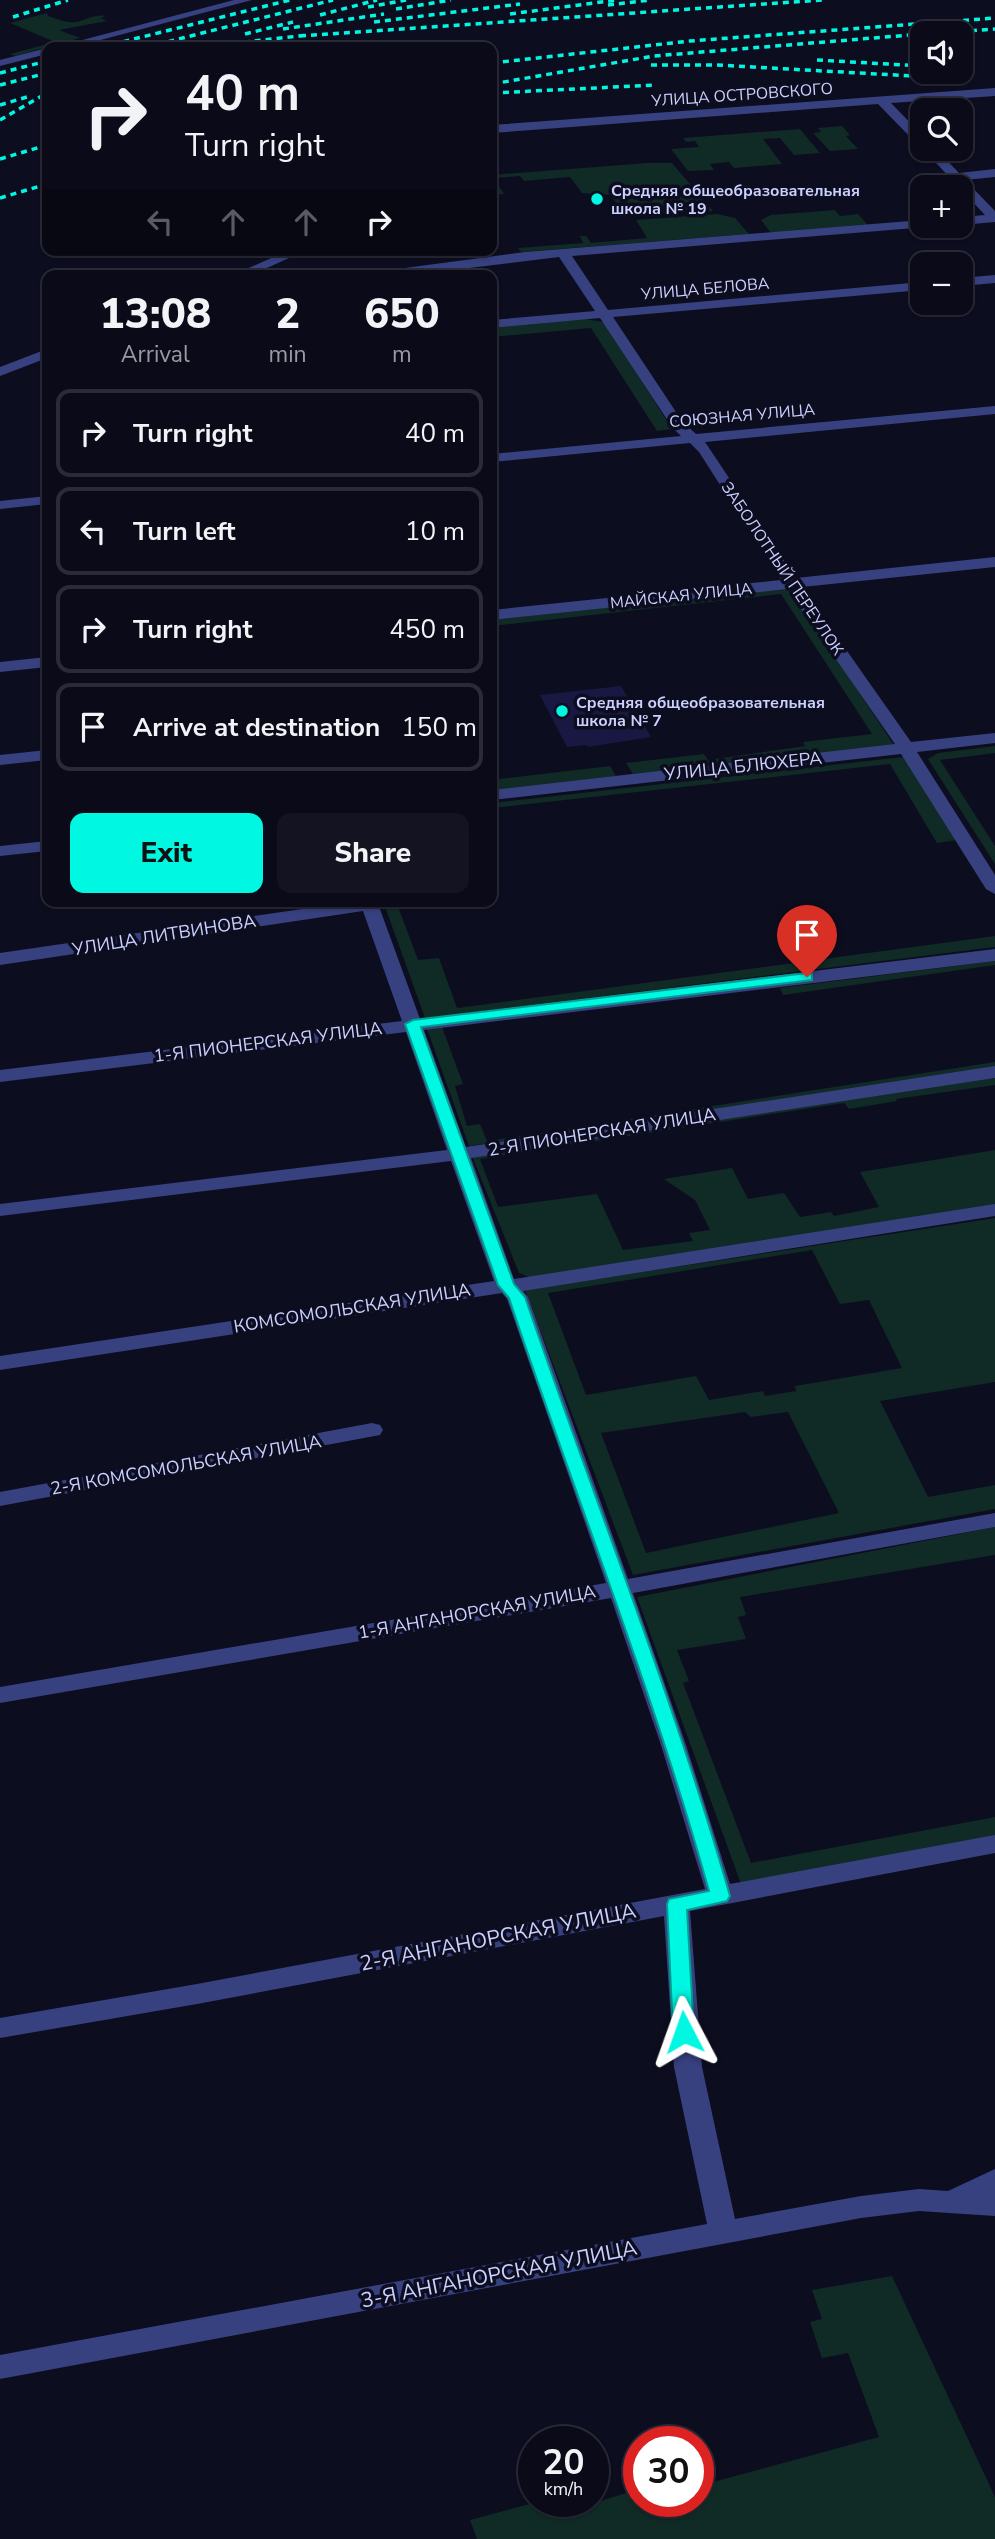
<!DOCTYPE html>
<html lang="en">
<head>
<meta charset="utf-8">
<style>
	:root { --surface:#0a0a18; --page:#131321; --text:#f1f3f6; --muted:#999aa2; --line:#2a2b37; --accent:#00f7e2 }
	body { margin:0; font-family:"Nunito Sans",sans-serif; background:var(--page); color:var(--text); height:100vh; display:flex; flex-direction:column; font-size:26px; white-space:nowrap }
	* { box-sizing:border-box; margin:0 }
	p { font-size:23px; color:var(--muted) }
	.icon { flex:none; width:38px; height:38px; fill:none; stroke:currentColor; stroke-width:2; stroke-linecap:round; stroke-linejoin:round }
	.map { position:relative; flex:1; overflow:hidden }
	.side { position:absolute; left:42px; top:270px; width:455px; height:637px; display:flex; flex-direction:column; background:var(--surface); border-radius:14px; box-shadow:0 2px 5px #0004,0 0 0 2px var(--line) }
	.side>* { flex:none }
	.top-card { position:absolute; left:42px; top:42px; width:455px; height:214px; border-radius:14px; box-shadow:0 2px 5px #0004,0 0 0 2px var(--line); background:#0a0a18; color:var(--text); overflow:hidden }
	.fabs { position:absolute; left:910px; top:21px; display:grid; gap:14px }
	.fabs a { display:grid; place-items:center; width:63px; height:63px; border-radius:14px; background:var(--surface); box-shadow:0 2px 5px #0004,0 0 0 2px var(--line); font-size:35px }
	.speed { position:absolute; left:518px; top:2426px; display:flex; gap:14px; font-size:35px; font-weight:700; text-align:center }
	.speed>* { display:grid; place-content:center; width:91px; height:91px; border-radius:50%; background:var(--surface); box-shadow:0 2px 5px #0004,0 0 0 2px var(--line); line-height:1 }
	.speed small { font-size:18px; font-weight:400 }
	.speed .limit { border:10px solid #d22; background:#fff; color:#111 }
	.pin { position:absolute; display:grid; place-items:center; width:60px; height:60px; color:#fff; margin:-72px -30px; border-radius:50% 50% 50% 0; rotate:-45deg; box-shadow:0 0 7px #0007 }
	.pin .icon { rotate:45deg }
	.me { position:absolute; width:77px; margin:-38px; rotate:356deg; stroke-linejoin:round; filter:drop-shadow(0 0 5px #0008) }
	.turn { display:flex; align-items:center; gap:24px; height:147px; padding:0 28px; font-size:32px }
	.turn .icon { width:91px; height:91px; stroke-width:2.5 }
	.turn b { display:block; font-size:49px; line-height:60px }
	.lanes { display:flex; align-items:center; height:66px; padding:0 28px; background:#0003; justify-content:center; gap:35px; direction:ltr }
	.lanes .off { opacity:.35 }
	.eta { display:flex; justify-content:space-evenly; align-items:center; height:119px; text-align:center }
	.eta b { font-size:42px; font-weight:800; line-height:49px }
	.primary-button { display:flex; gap:14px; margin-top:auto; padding:14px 28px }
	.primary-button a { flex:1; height:80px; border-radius:14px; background:var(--accent); color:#111; font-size:28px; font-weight:800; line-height:80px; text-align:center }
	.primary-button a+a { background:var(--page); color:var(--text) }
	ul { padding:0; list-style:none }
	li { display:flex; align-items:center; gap:21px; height:88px; margin:0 14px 10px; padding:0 14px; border:4px solid var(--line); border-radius:14px }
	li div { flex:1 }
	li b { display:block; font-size:26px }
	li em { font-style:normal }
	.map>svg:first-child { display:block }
	.green { fill:#102a25; fill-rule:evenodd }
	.building { fill:#191842 }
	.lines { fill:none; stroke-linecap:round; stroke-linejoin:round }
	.minor { fill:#374180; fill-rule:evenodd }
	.rail { stroke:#00f7e2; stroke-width:3.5; stroke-dasharray:6 5; stroke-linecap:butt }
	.route { fill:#00f7e2; stroke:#00a193; stroke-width:2 }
	.poi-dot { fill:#00f7e2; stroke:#0d0d20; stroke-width:2.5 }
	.labels { text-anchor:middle; stroke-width:7; stroke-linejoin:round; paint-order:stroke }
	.far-street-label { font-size:16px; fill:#ccd0ff; stroke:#0d0d20 }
	.far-poi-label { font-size:16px; font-weight:bold; fill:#ccd0ff; stroke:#0d0d20; text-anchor:start }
	.street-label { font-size:18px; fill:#ccd0ff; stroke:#0d0d20 }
	.near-street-label { font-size:21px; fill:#ccd0ff; stroke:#0d0d20 }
</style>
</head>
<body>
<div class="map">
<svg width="995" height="2539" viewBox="0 0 995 2539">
	<rect width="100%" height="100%" fill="#0d0d20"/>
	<path class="green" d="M47,13L48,16C57,19 66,23 76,22C86,20 95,14 105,16L101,18L107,21L59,30L80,38L15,56L10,54L55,42L10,23Z
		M842,126L850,135L846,136L858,149L830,151L813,133L821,132L818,128Z
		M800,129L820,153L794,155L780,138L763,139L782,164L734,168L729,162L710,164L714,170L688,171L671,149L699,147L695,141L686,142L683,138Z
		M647,163H672L713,211L642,216L638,211L623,212L610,195L582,193L570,177L524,181L520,176L494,178L504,194L492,195V175Z
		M835,210L840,216L858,214L868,225L771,233L761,220L771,215Z
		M717,214L735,218L749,234L521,252L518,248L583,243L580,236H586L591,243L647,238L636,220Z
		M584,319L604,322L672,429L657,431L591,328L492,337V328Z
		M789,588L894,745L633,774L626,763L704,754L708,760L805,746L803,742L872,734L781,594L492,626V620Z
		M995,746V753L940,760L995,846V864L928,759L938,753Z
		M903,757L957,840L937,843L890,764L492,808V803Z
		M610,766L616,776L492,791V780Z
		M383,901H396L418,960L439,958L457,1008L995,936V947L425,1018Z
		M995,961V965L783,995L780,988Z
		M442,1027L463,1084L455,1086L467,1126L480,1124L487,1141L995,1062V1069L469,1146L427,1029Z
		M995,1078V1085L896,1099L897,1101L849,1109L844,1103L480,1159L498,1207L597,1194L623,1250L693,1241L689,1233L710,1230L695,1200L664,1179L732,1168L748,1199L784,1193L800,1217L831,1212L834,1216L879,1207L860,1172L995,1150V1205L533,1279L519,1273L472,1156Z
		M995,1218V1382L880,1401L928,1497L995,1485V1509L633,1575L525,1290ZM812,1250L840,1304L869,1300L902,1368L795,1386L796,1391L765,1396L763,1391L709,1400L696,1376L586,1395L548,1293ZM745,1412L751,1417L788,1412L839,1513L646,1553L601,1433Z
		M995,1527V1555L740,1597L746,1615L738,1617L746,1639L677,1650L689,1681L683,1683L751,1863L995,1817V1836L741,1884L637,1597Z
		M892,2276L995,2497V2539H477L470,2520L541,2501H555L561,2513L639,2489V2501H698V2486L879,2437L848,2353L822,2358L810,2322L822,2319L812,2290Z"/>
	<path class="building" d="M621,686L651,737L588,747L587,745L567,747L540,695Z"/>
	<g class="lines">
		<path class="minor" d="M234,0H252L74,47H56Z
			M47,48V54L0,66V60Z
			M995,88V96L891,103L922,135V146L918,145L878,104L492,133V125Z
			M923,149H936L959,173L995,169V177L965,180L995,211V222L961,225V217L985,215Z
			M922,220V226L927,227L572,256L608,310L922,282V290L613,317L682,421L696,434L995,406V414L705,442L796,578L995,557V567L802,587L911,742L995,733V743L917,752L995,875V894L986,889L901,754L492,800V790L895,744L787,589L492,620V610L781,580L699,452L690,443L492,462V454L681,436L672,427L600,318L492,328V320L595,311L559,257L412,275H374L375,272L525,252Z
			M289,250H307L251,275H233Z
			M995,275V283L961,286V278Z
			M47,349V358L0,376V367Z
			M47,496V504L0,509V501Z
			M47,657V667L0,672V662Z
			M47,750V760L0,765V755Z
			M47,841V851L0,856V846Z
			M357,901H377L420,1019L995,949V961L424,1030L466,1147L995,1066V1078L471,1158L514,1279L995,1204V1216L523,1291L528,1297L628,1579L995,1513V1527L633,1593L686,1745L730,1884L995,1835V1853L690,1911L702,2067L735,2219L861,2196L919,2189L948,2191L995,2169V2216L919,2211L861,2218L0,2379V2355L707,2224L674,2067L664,1916L197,2004L0,2038V2018L197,1984L705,1889L661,1745L611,1598L0,1703V1687L606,1583L507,1299L502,1293L0,1370V1356L494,1281L451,1161L0,1216V1204L447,1150L406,1032L0,1082V1070L402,1021L363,911L0,965V953Z
			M372,1423L380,1425L383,1430L380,1435L0,1506V1492Z"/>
		<path class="rail" d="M608,5L650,0
			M368,7L406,0
			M396,9L451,0
			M510,14L617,0
			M320,15L377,0
			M13,17L68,0
			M374,22L520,4
			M283,29L384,14
			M938,33L995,29
			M245,34L293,22
			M300,36L822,0
			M102,47L290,0
			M147,47L333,0
			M200,47L308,35
			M817,60L922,66
			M492,63L690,41L995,18
			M651,65H717L913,76
			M0,73L47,61
			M492,84L654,56L922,34
			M0,85L47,73
			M492,93L656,85
			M0,105L27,97
			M0,120L47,93
			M0,159L47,145
			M0,198L47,184"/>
	</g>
	<path class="route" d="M807,973L812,974V980L421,1027L514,1284L525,1297C593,1497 672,1693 730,1896L727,1901L687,1910L694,2032L691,2037L684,2039L676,2037L673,2032L667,1904L669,1899L709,1891C653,1690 575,1496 509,1298L498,1285L405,1024L413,1020Z"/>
	<g class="poi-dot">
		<circle cx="597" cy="199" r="7"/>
		<circle cx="562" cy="711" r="7"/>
	</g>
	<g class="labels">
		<g class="far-street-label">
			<text transform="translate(742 94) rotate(-4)" y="6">УЛИЦА ОСТРОВСКОГО</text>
			<text transform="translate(705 288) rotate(-5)" y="6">УЛИЦА БЕЛОВА</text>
			<text transform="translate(742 415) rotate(-5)" y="6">СОЮЗНАЯ УЛИЦА</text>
			<text transform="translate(783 568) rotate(56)" y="6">ЗАБОЛОТНЫЙ ПЕРЕУЛОК</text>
			<text transform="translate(681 595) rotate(-6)" y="6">МАЙСКАЯ УЛИЦА</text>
		</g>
		<g class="far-poi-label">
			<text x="611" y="196">Средняя общеобразовательная<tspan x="611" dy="18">школа № 19</tspan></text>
			<text x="576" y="708">Средняя общеобразовательная<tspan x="576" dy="18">школа № 7</tspan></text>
		</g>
		<g class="street-label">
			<text transform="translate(743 766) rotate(-6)" y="6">УЛИЦА БЛЮХЕРА</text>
			<text transform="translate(164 935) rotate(-9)" y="6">УЛИЦА ЛИТВИНОВА</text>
			<text transform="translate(268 1042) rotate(-7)" y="6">1-Я ПИОНЕРСКАЯ УЛИЦА</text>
			<text transform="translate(602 1132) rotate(-9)" y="6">2-Я ПИОНЕРСКАЯ УЛИЦА</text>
			<text transform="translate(352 1308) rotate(-9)" y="6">КОМСОМОЛЬСКАЯ УЛИЦА</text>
			<text transform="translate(186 1465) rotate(-10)" y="6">2-Я КОМСОМОЛЬСКАЯ УЛИЦА</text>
			<text transform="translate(477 1612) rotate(-10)" y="6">1-Я АНГАНОРСКАЯ УЛИЦА</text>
		</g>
		<g class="near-street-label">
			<text transform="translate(498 1937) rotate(-11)" y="7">2-Я АНГАНОРСКАЯ УЛИЦА</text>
			<text transform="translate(499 2274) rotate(-11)" y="7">3-Я АНГАНОРСКАЯ УЛИЦА</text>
		</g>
	</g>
</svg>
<div class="fabs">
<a><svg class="icon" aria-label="sound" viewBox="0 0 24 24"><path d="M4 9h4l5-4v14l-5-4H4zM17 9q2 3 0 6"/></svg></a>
<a><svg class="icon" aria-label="search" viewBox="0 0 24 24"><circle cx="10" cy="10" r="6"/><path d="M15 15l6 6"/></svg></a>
<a>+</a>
<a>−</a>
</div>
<div class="speed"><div>20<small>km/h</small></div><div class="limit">30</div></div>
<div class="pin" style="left:807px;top:977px;background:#d93025"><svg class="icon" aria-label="arrive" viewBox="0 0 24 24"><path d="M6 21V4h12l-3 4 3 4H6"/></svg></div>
<svg class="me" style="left:684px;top:2032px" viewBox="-20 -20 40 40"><path d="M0-17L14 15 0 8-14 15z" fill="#00f7e2" stroke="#fff" stroke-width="4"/></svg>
<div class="top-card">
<div class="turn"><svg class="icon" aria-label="right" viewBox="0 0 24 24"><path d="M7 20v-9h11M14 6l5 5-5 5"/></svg><div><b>40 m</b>Turn right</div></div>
<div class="lanes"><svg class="icon off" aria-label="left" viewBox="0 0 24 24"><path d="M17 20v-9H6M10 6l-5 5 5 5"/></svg><svg class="icon off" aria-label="ahead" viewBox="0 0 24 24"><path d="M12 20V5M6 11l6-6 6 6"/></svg><svg class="icon off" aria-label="ahead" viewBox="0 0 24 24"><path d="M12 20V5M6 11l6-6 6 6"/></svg><svg class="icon" aria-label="right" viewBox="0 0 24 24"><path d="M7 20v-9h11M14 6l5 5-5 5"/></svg></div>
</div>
<section class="side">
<div class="eta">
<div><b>13:08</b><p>Arrival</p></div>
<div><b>2</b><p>min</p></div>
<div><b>650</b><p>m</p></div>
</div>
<ul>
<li><svg class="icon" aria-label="right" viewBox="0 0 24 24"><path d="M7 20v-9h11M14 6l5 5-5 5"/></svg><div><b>Turn right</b></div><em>40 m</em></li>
<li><svg class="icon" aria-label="left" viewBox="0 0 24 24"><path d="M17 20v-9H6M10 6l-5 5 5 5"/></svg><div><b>Turn left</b></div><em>10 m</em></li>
<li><svg class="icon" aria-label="right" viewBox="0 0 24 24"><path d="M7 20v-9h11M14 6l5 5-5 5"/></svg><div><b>Turn right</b></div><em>450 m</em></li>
<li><svg class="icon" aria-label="arrive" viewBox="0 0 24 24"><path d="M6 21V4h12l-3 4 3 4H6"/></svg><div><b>Arrive at destination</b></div><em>150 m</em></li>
</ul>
<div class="primary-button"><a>Exit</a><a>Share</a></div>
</section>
</div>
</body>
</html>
